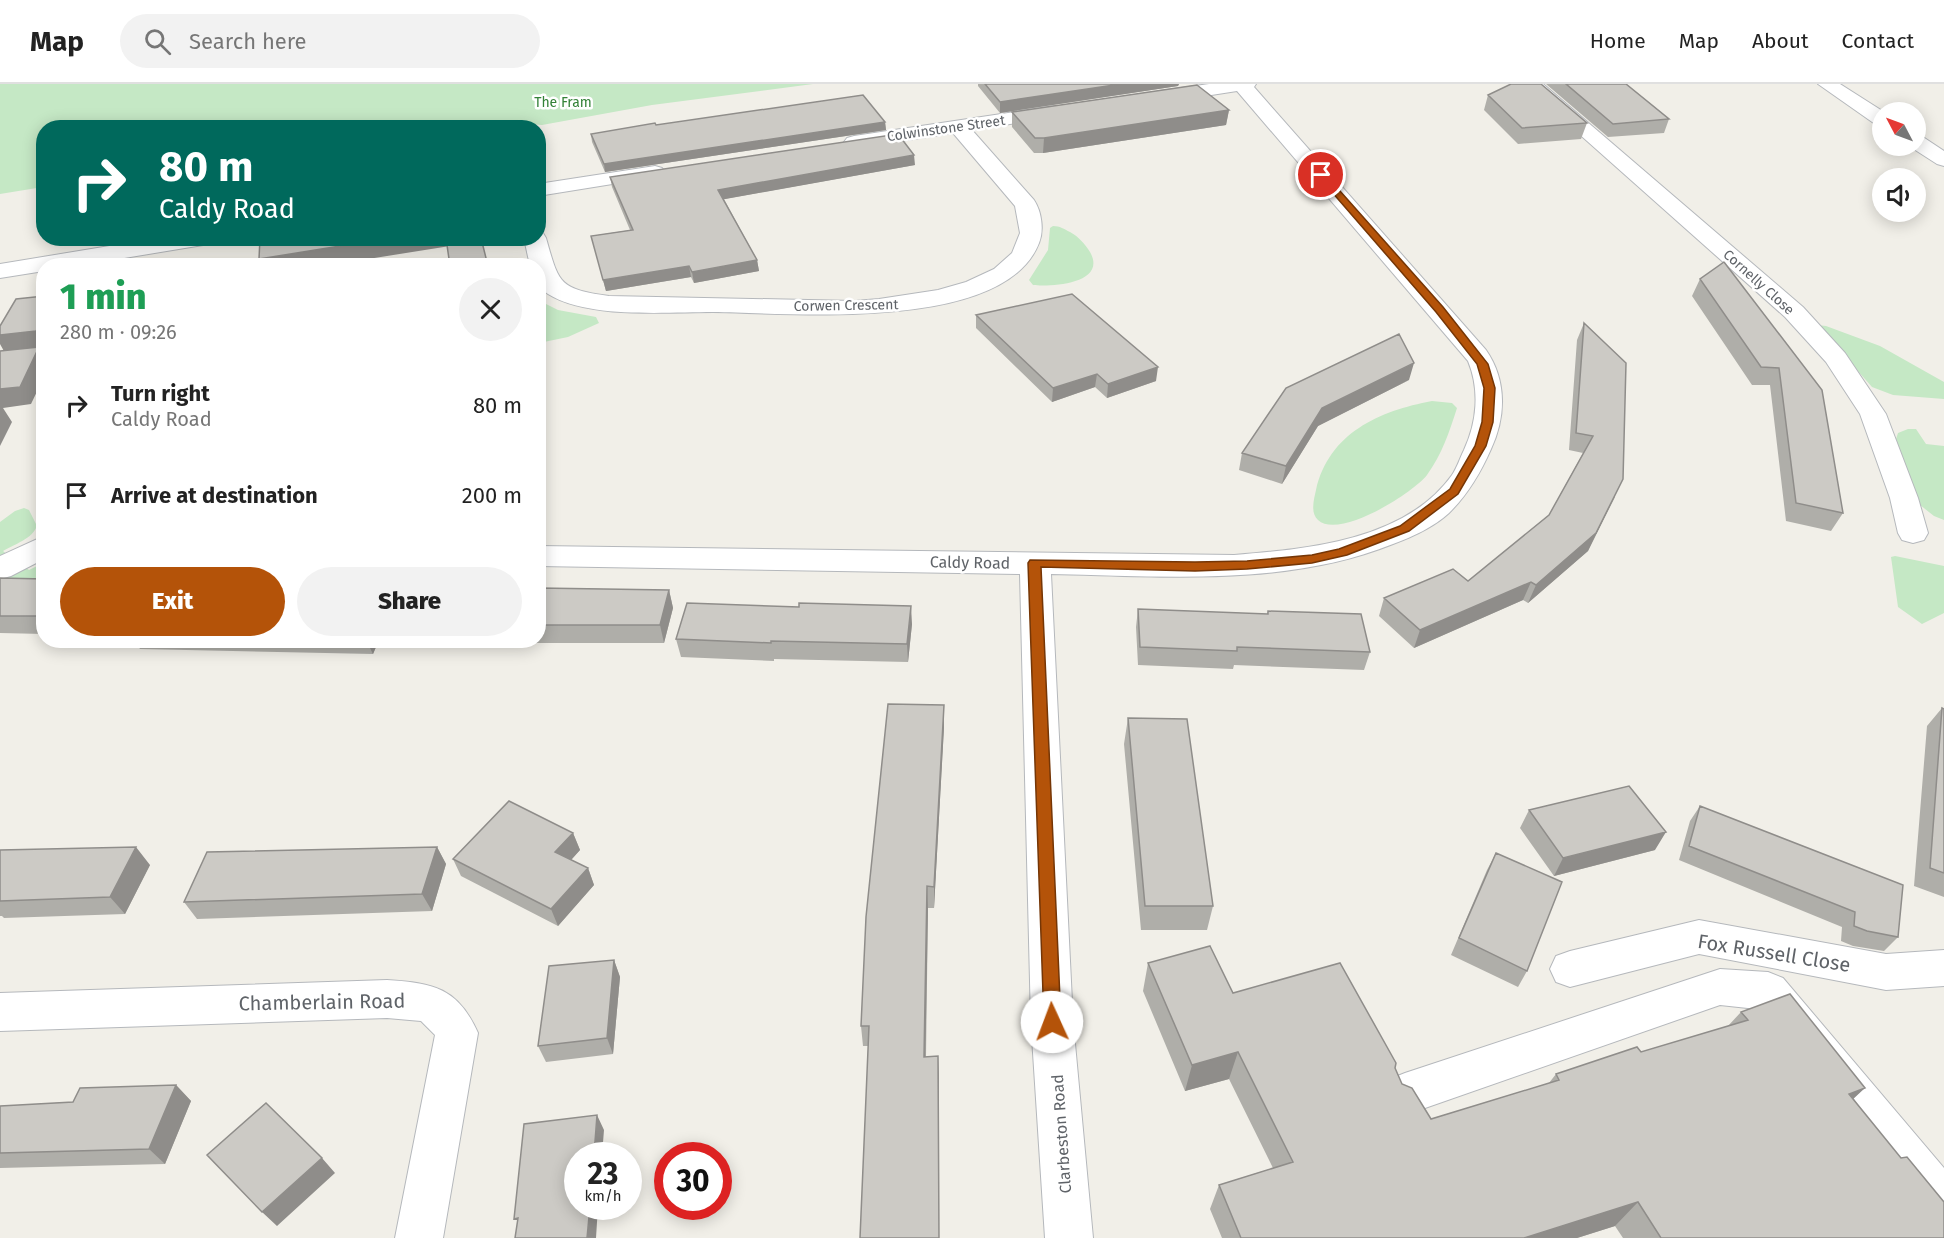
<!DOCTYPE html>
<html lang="en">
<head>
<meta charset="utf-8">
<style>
	:root { --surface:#fff; --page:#f2f2f2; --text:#222; --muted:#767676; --line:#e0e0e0; --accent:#b45309 }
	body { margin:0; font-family:"Fira Sans",sans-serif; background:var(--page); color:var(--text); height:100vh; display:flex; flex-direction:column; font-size:22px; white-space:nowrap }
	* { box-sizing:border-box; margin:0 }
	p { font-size:20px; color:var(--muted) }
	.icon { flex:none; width:33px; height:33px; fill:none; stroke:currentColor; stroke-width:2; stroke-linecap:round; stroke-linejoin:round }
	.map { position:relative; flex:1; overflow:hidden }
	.side { position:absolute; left:36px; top:174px; width:510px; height:390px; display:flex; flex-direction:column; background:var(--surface); border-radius:24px; box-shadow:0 3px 15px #0003 }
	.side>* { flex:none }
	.hud { position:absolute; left:36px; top:36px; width:510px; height:126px; border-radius:24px; box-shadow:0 3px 15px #0003; background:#00695c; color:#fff; overflow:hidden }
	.needle { width:39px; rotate:311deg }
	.tools { position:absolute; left:1872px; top:18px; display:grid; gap:12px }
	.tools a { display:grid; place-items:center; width:54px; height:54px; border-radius:50%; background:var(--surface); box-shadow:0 3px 15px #0003; font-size:30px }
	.speed { position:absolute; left:564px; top:1058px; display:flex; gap:12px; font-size:30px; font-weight:700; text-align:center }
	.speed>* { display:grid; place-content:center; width:78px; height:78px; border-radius:50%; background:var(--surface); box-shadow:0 3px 15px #0003; line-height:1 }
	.speed small { font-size:15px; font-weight:400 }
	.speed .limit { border:9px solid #d22; background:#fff; color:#111 }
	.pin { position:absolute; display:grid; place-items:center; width:51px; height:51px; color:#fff; margin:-26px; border:3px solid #fff; border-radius:50%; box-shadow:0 2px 6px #0007 }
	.me { position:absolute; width:66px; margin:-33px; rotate:358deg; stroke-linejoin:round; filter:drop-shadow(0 0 4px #0008) }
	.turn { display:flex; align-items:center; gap:21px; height:126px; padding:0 24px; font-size:27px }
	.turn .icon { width:78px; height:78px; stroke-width:2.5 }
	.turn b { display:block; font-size:42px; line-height:51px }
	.round { display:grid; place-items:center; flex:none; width:63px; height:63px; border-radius:32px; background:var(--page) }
	.head { display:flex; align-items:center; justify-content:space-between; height:102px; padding:0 24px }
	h1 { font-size:36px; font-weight:800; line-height:45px; color:#1e9e55 }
	.action { display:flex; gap:12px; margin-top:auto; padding:12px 24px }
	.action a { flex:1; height:69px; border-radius:36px; background:var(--accent); color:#fff; font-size:24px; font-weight:800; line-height:69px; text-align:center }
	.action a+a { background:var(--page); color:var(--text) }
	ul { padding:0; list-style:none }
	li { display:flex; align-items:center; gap:18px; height:90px; padding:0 24px }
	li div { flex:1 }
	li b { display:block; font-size:22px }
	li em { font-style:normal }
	header { display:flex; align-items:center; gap:36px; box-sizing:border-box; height:84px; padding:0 30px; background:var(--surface); border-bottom:2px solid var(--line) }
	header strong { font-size:28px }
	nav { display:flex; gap:33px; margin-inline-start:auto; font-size:21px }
	.search { width:420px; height:54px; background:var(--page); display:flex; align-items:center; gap:15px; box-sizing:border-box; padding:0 21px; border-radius:33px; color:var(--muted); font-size:22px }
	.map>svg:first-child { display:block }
	.green { fill:#c5e8c5 }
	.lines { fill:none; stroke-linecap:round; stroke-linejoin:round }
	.minor-casing { stroke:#b5b8bc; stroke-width:2 }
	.minor { fill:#fff; fill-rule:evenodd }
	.wall { fill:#afaea9 }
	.shaded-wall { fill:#8f8d8a }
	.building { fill:#cccac5; stroke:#8f8d8a; stroke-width:1.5 }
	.route { fill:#b45309; stroke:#753606; stroke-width:1.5 }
	.labels { text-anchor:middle; stroke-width:5; stroke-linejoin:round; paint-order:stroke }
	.far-park-label { font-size:14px; fill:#348238; stroke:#fff }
	.far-street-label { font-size:14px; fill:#5f6368; stroke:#fff }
	.street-label { font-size:16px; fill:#5f6368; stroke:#fff }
	.near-street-label { font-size:20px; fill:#5f6368; stroke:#fff }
</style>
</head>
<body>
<header>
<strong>Map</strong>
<div class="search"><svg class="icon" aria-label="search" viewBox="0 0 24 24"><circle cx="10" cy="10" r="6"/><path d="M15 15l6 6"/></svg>Search here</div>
<nav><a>Home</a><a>Map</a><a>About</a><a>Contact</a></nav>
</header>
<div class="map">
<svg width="1944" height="1154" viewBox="0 0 1944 1154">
	<rect width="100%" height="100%" fill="#f1efe8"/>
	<path class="green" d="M0,0H813L652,21L542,41L527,40L528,37L479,44H44L43,103L0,110Z
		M1053,142C1060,142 1064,145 1070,148C1079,153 1085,160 1090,168C1108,200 1050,203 1033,201L1029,196L1048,166L1050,144Z
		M538,216L558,226L596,233L599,239L568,253L539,259Z
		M1817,241L1826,242L1880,262L1944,298V315L1893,311L1872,303Z
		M1432,317L1452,319L1457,324C1449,349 1442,370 1427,391C1413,409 1339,456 1318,436C1310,429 1314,415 1316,406C1329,349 1379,327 1432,317Z
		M1908,345H1916L1926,360L1944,362V436L1934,432L1920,421L1896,355L1898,349Z
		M24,424L29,426L37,442C32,455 15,460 3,467L9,472L0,477V438L15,427Z
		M1895,472L1944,482V529L1922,540L1898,523L1891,473Z
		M43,479V499L0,495L24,482L29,486Z"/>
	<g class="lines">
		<defs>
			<path id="minor" d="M1209,0H1256L1254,3L1486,266C1507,296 1506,333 1491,365C1480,390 1468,410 1449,429C1434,443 1412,453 1393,460C1286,503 1164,492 1051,490L1073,938L1093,1154H1045L1031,938L1020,490L538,482V462L1234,471C1307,465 1405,457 1452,391C1457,384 1460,374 1464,366C1477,338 1480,306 1468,277L1237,7L1160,19L1153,17L1151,13L1153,9L1160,7Z
				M1523,0H1543L1803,223L1845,269L1886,330L1918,414L1928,449L1924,456L1913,459L1902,456L1898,449L1890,414L1860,330L1826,278L1785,233Z
				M1818,0H1840L1884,28L1882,42L1875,40Z
				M1055,22L1062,24L1065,28L1062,32L972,46L1034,116C1042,128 1044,147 1039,159C1004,249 791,229 713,228C666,228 588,235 548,210C537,203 538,193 538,182H530L524,154H538V148L543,149L546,154C559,200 559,205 609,212L855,217L879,215L938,206L966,198L994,185L1012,169L1020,149L1015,122L953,49L854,64L847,62L844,58L847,54L854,52Z
				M1916,51L1923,53L1944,67V82L1937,80L1909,62H1916Z
				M655,82L662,84L665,88L662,92L538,112V100Z
				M158,154H214L211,159L203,161L76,182H44V187L0,194V180Z
				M44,452V475L11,492L0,495V472Z
				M1699,836L1886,870L1944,866V902L1886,906L1699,870L1570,903L1556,898L1550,885L1556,872L1570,867Z
				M1720,885L1768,888L1783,894L1944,1084V1143L1928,1136L1757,925L1720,921L1405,1031L1390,1025L1383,1010L1390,995L1405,989Z
				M387,896C434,899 458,904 478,949L443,1154H395L435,951L421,937L387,934L0,947V909Z"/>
		</defs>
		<use href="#minor" class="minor-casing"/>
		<use href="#minor" class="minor"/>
	</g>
	<path class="wall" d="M978,0H1179L1178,2L1000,29L978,2Z
		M1546,0H1626L1669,35L1664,49L1608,53Z
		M1488,11L1587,39L1581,55L1518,60L1484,26Z
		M1229,26L1226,41L1043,69H1034L1012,43V28Z
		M885,38L886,46L605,88L592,58L591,50L656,41Z
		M915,81L724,115L757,176L759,187L694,199L691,193L606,207L591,152L630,146L612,103L610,93Z
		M1700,195L1822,306L1843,429L1831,447L1786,437L1770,301H1752L1692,212Z
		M976,231L1156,297L1107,314L1095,303L1052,318L976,244Z
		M1584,239L1615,413L1588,467L1528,519L1523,516L1414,564L1379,532L1384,514L1468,497L1549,431L1583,369L1569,366L1577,256Z
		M1409,296L1318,342L1282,400L1239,386L1242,369Z
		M0,494L44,495V550L0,549Z
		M538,504L669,506L673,524L664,559H421L420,556H538Z
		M1138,525L1267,530L1268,527L1370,568L1364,586L1234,581L1233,585L1138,581L1136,543Z
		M912,540L908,578L774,575V577L681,573L676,555Z
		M134,556H379L373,570L140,565Z
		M944,621V643L934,824H928L926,973L939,992L868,962H863L861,942Z
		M1942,624L1944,625V813L1914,802L1927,642Z
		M1128,634L1213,822L1207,846H1141L1124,660Z
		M1700,722L1898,853L1884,867L1853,862L1841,857L1842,843L1679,776L1690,737Z
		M1529,726L1655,766L1554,792L1520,744Z
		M573,749L580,766L571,776L588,784L594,801L558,842L461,792L453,775Z
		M437,763L446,780L432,827L197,835L184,818Z
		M0,766L150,781L125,830L4,834L2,832H0Z
		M1496,769L1527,887L1518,903L1451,871L1487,786Z
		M614,876L620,893L613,970L546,978L538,962Z
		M1148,879L1233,909L1395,984L1402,1000L1431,1035L1549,999L1556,990L1641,968L1728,942L1741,928L1854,1015L1944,1154H1623L1615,1142L1577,1154H1222L1210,1125L1219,1101L1273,1084L1229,995L1185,1007L1143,907Z
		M176,1001L191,1017L165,1080L0,1084V1022L73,1018Z"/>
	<path class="shaded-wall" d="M1121,0H1179L1178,2L1000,29V18Z
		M1229,26L1226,41L1043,69L1044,54Z
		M885,38L886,46L605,88L604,80Z
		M914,71L915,81L720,116L718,106Z
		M390,154H447L450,162L324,182H262L259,175Z
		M757,176L759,187L694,199L692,188Z
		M689,182L691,193L606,207L603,196Z
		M44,233V265H41L44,270V293L31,320L3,324L12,338L0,362V305L5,269L0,260V251Z
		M1414,279L1409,296L1318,342L1282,400L1286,382L1322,324Z
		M1158,283L1156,297L1107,314L1108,300Z
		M1097,290L1095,303L1052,318L1053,304Z
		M1623,395L1588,467L1528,519L1536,501Z
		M1531,498L1523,516L1414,564L1420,546Z
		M669,506L673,524L664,559L660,541Z
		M911,522L912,540L908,578L907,560Z
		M366,556H379L373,570Z
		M944,621V643L934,824V803Z
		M1666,748L1655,766L1554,792L1563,774Z
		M573,749L580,766L562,786L555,768Z
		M136,763L150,781L125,830L110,813Z
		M437,763L446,780L432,827L422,810Z
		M588,784L594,801L558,842L551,825Z
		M927,802L928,824L925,992L924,973Z
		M614,876L620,893L613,970L607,954Z
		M1238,968L1229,995L1185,1007L1192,981Z
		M938,972L939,992V1154Z
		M176,1001L191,1017L165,1080L149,1065Z
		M1865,1004L1836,1031L1849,1010Z
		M597,1031L604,1046L602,1071H594Z
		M322,1074L335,1089L277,1142L262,1128Z
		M1638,1118L1615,1142L1577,1154H1524Z
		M590,1122H598L596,1154H587Z"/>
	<path class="building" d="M985,0H1121L1000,18Z
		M1511,0H1541L1587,39L1522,44L1488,11Z
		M1566,0H1626L1669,35L1613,40Z
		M1197,1L1229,26L1044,54H1035L1012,28Z
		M863,11L885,38L604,80L591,50L655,39L656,41Z
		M898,50L914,71L718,106L757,176L692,188L689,182L603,196L591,152L633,146L610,93Z
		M260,154H390L259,175Z
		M446,154H481L488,182H450Z
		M1724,178L1822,306L1843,429L1796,419L1779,284L1761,283L1700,195Z
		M1072,210L1158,283L1108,300L1097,290L1053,304L976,231Z
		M44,212V233L36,247L0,251V242L16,215Z
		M1584,239L1626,279L1623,395L1596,449L1536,501L1531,498L1420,546L1384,514L1453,485L1468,497L1549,431L1593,352L1576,349Z
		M1399,250L1414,279L1322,324L1286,382L1242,369L1286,304Z
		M39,263L20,303L0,305V267Z
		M0,494L44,495V532H0Z
		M538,504L669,506L660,541H538Z
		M687,519L799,523V519L911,522L907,560L771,557V559L676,555Z
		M1138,525L1268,530V527L1361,530L1370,568L1237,563V567L1140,563Z
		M888,620L944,621L934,803L927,802L924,973L938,972L939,1154H860L869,942H861L866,833Z
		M1942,624L1944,625V789L1930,784Z
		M1128,634L1187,635L1213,822H1145Z
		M1629,702L1666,748L1563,774L1529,726Z
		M509,717L573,749L555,768L588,784L551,825L453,775Z
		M1700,722L1903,801L1898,853L1867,847L1854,842L1855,828L1689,762Z
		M136,763L110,813L0,817V766Z
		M437,763L422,810L184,818L207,768Z
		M1496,769L1562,798L1527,887L1459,854Z
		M1210,862L1233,909L1340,879L1396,979L1395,984L1402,1000L1412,1004L1431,1035L1559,996L1556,990L1637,963L1641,968L1748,936L1741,928L1790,910L1865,1004L1849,1010L1901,1074L1907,1073L1944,1118V1154H1661L1638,1118L1524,1154H1241L1219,1101L1293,1078L1238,968L1192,981L1148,879Z
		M614,876L607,954L538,962L549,882Z
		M176,1001L149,1065L0,1069V1022L73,1018L80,1004Z
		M266,1019L322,1074L262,1128L207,1071Z
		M597,1031L594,1071H578V1122H590L587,1154H515L518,1134L514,1135L524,1040Z"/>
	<path class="route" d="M1318,89H1324L1443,223L1488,280L1495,304L1493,338L1486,362L1458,410L1409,447L1347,471L1312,479L1247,485L1195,487L1041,483L1061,938L1058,944L1052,946L1046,944L1044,938L1028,479L1030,476L1195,478L1247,477L1312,471L1339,465L1400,442L1450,405L1475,362L1482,338L1484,304L1477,280L1436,228L1318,92Z"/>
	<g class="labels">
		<g class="far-park-label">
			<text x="563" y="23">The Fram</text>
		</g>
		<g class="far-street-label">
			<text transform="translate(946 44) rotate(-8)" y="5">Colwinstone Street</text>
			<text transform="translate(1759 198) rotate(42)" y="5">Cornelly Close</text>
			<text transform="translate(846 221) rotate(-1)" y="5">Corwen Crescent</text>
		</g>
		<g class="street-label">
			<text transform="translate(970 478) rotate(1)" y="6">Caldy Road</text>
			<text transform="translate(1061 1050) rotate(-94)" y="6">Clarbeston Road</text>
		</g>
		<g class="near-street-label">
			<text transform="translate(1774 869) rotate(9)" y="7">Fox Russell Close</text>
			<text transform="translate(322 918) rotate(-1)" y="7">Chamberlain Road</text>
		</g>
	</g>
</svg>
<div class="tools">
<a><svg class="needle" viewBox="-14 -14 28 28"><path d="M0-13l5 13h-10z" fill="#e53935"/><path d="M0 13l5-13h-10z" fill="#767676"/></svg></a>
<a><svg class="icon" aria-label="sound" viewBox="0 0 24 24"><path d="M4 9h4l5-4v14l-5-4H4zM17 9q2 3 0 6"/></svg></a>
</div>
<div class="speed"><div>23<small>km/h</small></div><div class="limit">30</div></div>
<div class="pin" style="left:1321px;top:91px;background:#d93025"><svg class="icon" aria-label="arrive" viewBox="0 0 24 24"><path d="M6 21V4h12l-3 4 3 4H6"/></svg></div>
<svg class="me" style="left:1052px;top:938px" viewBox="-20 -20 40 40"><circle r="19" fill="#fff"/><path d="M0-13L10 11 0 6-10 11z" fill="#b45309"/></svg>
<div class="hud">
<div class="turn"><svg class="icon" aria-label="right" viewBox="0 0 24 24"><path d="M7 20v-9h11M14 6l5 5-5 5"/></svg><div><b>80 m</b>Caldy Road</div></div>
</div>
<section class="side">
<div class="head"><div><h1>1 min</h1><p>280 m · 09:26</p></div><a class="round"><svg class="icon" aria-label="close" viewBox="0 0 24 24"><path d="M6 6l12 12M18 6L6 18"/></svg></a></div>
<ul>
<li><svg class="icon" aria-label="right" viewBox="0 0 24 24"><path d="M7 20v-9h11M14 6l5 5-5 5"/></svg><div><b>Turn right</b><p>Caldy Road</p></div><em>80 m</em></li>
<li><svg class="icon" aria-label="arrive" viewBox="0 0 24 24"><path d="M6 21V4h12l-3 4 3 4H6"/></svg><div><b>Arrive at destination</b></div><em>200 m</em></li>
</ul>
<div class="action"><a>Exit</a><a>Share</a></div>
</section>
</div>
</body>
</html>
